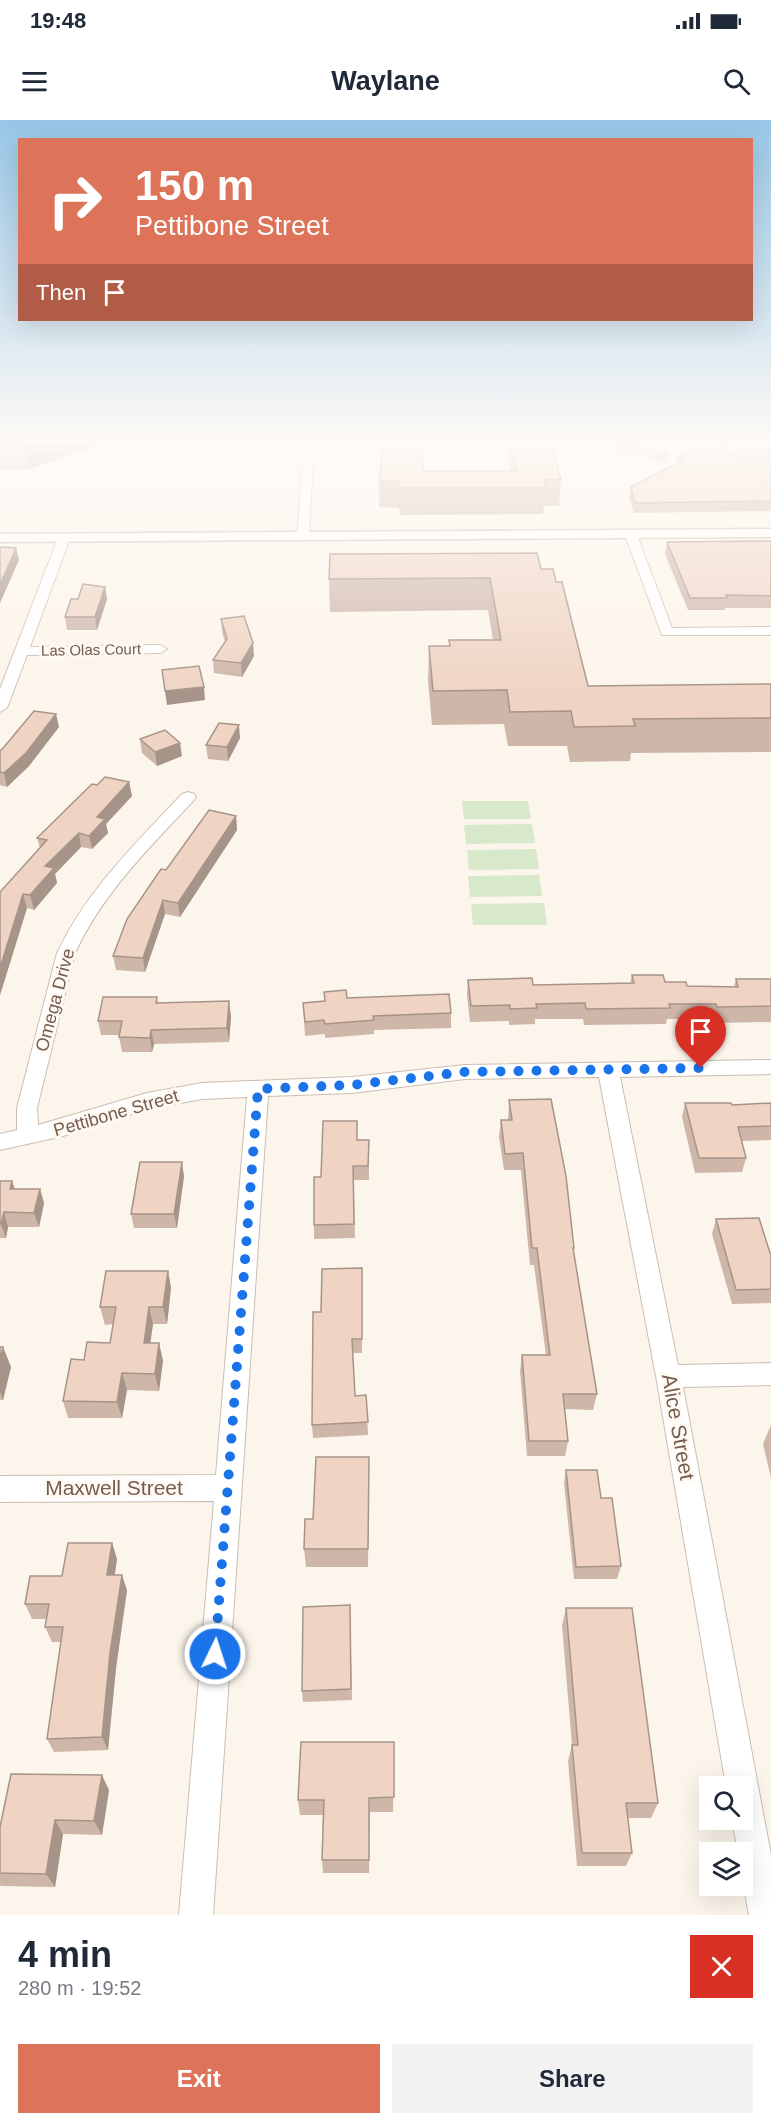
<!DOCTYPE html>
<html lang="en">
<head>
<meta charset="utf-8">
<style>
	:root { --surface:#fff; --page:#f2f2f3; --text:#1f2937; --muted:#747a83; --accent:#dd7359 }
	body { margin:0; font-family:Arial,sans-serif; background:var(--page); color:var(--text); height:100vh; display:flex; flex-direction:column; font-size:22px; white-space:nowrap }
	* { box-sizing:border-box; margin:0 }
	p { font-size:20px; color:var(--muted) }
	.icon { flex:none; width:33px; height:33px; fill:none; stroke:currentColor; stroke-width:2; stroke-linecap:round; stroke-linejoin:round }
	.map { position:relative; height:1795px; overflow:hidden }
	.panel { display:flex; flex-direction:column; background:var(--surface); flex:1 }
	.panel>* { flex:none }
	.banner { position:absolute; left:18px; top:18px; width:735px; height:183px; border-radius:0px; box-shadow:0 6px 24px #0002; background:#dd7359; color:#fff; overflow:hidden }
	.controls { position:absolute; left:699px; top:1656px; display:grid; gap:12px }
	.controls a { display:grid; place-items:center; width:54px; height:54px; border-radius:0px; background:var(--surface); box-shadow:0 6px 24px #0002; font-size:30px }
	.pin { position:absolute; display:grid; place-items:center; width:51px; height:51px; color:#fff; margin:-62px -26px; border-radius:50% 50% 50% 0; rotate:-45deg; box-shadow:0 0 6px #0007 }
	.pin .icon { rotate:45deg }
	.me { position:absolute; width:66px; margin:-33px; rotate:4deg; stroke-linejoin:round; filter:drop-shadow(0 0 4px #0008) }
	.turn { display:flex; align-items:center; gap:21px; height:126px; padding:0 18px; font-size:27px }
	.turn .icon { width:78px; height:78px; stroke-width:2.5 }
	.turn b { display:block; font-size:42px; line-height:51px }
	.then { display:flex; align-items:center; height:57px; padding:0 18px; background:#0003; gap:12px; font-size:22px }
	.round { display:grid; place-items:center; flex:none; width:63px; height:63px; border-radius:0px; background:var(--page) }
	.overview { display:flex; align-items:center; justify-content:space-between; height:102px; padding:0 18px }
	h1 { font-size:36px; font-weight:700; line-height:45px }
	.cta { display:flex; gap:12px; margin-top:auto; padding:12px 18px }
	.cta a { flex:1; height:69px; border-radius:0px; background:var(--accent); color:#fff; font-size:24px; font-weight:700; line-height:69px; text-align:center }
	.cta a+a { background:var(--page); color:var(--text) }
	.status { display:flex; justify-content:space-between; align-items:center; height:42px; padding:0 30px; background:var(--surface); direction:ltr }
	.status svg { height:16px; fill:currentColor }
	header { display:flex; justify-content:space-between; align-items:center; height:78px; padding:0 18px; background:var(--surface); font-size:27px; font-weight:700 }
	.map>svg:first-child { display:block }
	.green { fill:#d7e9ca }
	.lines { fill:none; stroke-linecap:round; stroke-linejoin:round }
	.minor-casing { stroke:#cdbdb1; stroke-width:2 }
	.tertiary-casing { stroke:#cdbdb1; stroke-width:3 }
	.minor { fill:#fff; fill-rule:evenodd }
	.tertiary { fill:#fff; fill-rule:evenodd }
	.wall { fill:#ceb6a9 }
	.shaded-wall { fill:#a79489 }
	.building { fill:#efd4c4; stroke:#a79489; stroke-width:1.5 }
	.route { stroke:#1a73e8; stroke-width:10; stroke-dasharray:0 18 }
	.labels { text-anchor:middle; stroke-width:6; stroke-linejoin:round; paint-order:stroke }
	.far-street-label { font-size:15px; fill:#765c4f; stroke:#fef9f2 }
	.street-label { font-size:18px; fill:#765c4f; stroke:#fef9f2 }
	.near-street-label { font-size:21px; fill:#765c4f; stroke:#fef9f2 }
</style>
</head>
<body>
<div class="status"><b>19:48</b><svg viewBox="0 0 49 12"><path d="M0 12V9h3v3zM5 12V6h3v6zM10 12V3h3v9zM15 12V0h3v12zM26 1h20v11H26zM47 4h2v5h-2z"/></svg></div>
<header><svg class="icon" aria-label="menu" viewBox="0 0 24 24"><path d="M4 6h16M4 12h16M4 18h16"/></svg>Waylane<svg class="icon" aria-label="search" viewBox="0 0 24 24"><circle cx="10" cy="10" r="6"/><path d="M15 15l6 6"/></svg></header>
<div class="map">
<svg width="771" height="1795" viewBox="0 0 771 1795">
	<rect width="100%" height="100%" fill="#fcf5eb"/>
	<path class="green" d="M462,681H528L531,699H464Z
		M532,704L535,723L466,724L464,705Z
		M536,729L539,749L469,750L467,730Z
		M539,755L542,776L470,777L468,756Z
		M544,783L547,805H473L471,784Z"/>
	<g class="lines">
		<defs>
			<path id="minor" d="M304,321H314L309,417L303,421L297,417Z
				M677,321H691L726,337L771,340V346L720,342Z
				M631,411L637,415L672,508L771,507V515H662L625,415Z
				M64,414L70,418L30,527L160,525L167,529L160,533L27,535L7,588L0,592V569L58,418Z
				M188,672L194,674L196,677L194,680C149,728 103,773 75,833L37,988L38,1005L147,973L202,963L352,957L465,945L771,940V954L620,957L678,1245L771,1243V1265L683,1267L771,1735V1795H749L742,1757V1732H738L732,1700H742V1666H726L656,1256L599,957L465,959L352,973L268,976L213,1795H179L214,1381L0,1382V1356L216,1355L247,977L202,979L148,989L63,1016L0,1030V1014L17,1010V988L57,833C87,770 135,724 182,674Z"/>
			<path id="tertiary" d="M771,409V417L0,422V414Z"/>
		</defs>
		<use href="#minor" class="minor-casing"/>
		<use href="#tertiary" class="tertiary-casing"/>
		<use href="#minor" class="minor"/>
		<use href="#tertiary" class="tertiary"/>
	</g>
	<path class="wall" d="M0,321H94L95,327L28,349H0Z
		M453,321H551L561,360L559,386H544L543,394L400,395L399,388L379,387V361L381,346L424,351H510L506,329H454Z
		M611,321H659L668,336L667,344L630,331L616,332Z
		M712,321H771V338L727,335L711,328Z
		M721,335L771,338V391L634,393L629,377L631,367L676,344L677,338Z
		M771,421V488H725V490H688L665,434L667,422Z
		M541,449L556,462L588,566L771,564V632L631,633L630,641L570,642L567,626H508L504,604L432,605L428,560L429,526H449V520H493L488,490L330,492L329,459Z
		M105,467L107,479L97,510H67L65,497L78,479Z
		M221,499L254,536L242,557L214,553L213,540L225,522L222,512Z
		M59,607L29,646L7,667L0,665V631Z
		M240,618L228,641L208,639L206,625Z
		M140,619L182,636L157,646L142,633Z
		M129,662L132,676L106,704L108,713L92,729L81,727L55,754L57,763L34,790L27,788L0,875V772L40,728L37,718L97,665Z
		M236,696L237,710L180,797L165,794L145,852L116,850L113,836L166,750Z
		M632,855L687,866L734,867L736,859H771V902L713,903L712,899H667L666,904L584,905L583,899H535V904L509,905V901L470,902L467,875L468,860L533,865L630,864Z
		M324,872L347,878L451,893V908L374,910V914L325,918V914L305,916L303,883L324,881Z
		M157,877L158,883L231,896L229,922L154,924L152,932H122L119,917V915H101L98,901Z
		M509,980L574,1128L573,1134L597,1274L593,1290L565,1289L568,1321L565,1336H527L520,1251L522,1235H546L534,1145H530L521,1050H504L499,1017L501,1000H508Z
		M685,983L732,985L771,983V1020L742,1021L746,1038L742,1052L695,1053L682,997Z
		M357,1020L369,1034V1060H354L355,1118L314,1119V1105L321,1057Z
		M184,1056L177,1108H134L131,1094Z
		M0,1061L15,1069H40L44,1083L39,1107H8L6,1118H0Z
		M716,1099L770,1133H771V1183L732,1184L712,1114Z
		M362,1148V1233H353L355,1276L366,1275L368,1315L313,1318L312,1305L321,1192Z
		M168,1151L171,1168L167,1204H153L150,1223H159L163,1241L159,1271L127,1270L122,1298H68L63,1281L84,1240L110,1223L113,1204L105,1205L100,1187Z
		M0,1227H3L11,1247L3,1280H0Z
		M771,1305V1358L763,1324Z
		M369,1337L368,1447H306L304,1429L313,1399Z
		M566,1350L601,1378L621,1446L617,1459H574L564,1363Z
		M112,1423L117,1439L115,1455L127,1470L116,1548L108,1630L54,1632L47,1619L61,1522H52L45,1507L47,1499H32L25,1484L62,1456Z
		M350,1485L352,1580L303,1582L302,1571Z
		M566,1488L658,1683L651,1698H628L632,1733L626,1746H577L568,1641L572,1625L562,1505Z
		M394,1622L393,1692H370L369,1753H323L322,1740L323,1695H300L298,1680Z
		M109,1670L102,1715L63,1714L55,1767L1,1766L0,1765V1707Z"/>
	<path class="shaded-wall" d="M34,321H94L95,327L28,349L23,325Z
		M16,428L19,440L0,483V465Z
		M105,467L107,479L97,510L95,497Z
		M253,523L254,536L242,557L241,543Z
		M204,567L205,580L167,585L165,571Z
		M56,594L59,607L29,646L7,667L4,653Z
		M239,605L240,618L228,641L227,627Z
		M180,623L182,636L157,646L155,632Z
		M129,662L132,676L106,704L108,713L92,729L89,716L97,697Z
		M236,696L237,710L180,797L178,783Z
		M79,713L81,727L55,754L57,763L34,790L30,775L45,746Z
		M23,774L27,788L0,875V848Z
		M163,780L165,794L145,852L143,838Z
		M229,881L231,896L229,922L227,908Z
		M151,910L154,924L152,932L150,918Z
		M182,1042L184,1056L177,1108L174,1094Z
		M12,1061L17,1075L10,1069Z
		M40,1069L44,1083L39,1107L34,1093Z
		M4,1092L8,1107L6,1118L1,1104Z
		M168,1151L171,1168L167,1204L163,1187Z
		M149,1187L153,1204L148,1240L144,1223Z
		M159,1223L163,1241L159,1271L155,1254Z
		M3,1227L11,1247L3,1280L0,1272V1241Z
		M122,1253L127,1270L122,1298L117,1282Z
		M112,1423L117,1439L112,1470L107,1455Z
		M122,1455L127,1470L116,1548L108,1630L102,1617L110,1533Z
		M102,1655L109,1670L102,1715L94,1701Z
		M55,1700L63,1714L55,1767L46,1754Z"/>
	<path class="building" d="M0,321H34L23,325H0Z
		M381,321H420L424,351H517L511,321H551L561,360H544L546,368H400L399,361H379L381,346Z
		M615,321H659L668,336L631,324L617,325Z
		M719,321H771V328L728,325Z
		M701,325L721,335L771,338V381L635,383L631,367L684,340L677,338Z
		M771,421V476L726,475L727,478H690L667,422Z
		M0,427L16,428L0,465Z
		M537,433L541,449H553L556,462H562L588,566L771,564V598L633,599L635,606L574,607L571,591L510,592L507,570L433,571L429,526H450L449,520H501L490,458L329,459L330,434Z
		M83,464L105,467L95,497H65L71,479H78Z
		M244,496L253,523L241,543L213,540L227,519L221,499Z
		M199,546L204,567L165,571L162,550Z
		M34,591L56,594L26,633L4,653L0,652V631L4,627Z
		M219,603L239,605L227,627L206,625Z
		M165,610L180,623L155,632L140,619Z
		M105,657L129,662L97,697L105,699L89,716L79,713L45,746L54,748L30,775L23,774L0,848V772L47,720L37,718L92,664L97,665Z
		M209,690L236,696L178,783L163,780L143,838L113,836L127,799L161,749L166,750Z
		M632,855H663L665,862H686L687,866L738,867L736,859H771V886L717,887L716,884H669L670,888L586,889L585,883L536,884L537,888L510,889V885L471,886L468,860L532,858L533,865L634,863Z
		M346,870L347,878L449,874L451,893L373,896L374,900L325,904L324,900L305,902L303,883L325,881L324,872Z
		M103,877H157L156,883L229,881L227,908L151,910L150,918L119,917L122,901H98Z
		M551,979L566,1056L574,1128H573L597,1274H563L568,1321H529L522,1235H550L537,1128H532L523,1033L505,1034L501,1000H512L509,980Z
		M685,983H731L732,985L771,983V1006L738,1007L746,1038H699Z
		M323,1001H357V1020H369L368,1046H353L354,1104L314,1105V1057H321Z
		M140,1042H182L174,1094H131Z
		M0,1061H12L10,1069H40L34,1093L4,1092L1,1104H0Z
		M759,1098L770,1133H771V1169L736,1170L716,1099Z
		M362,1148V1219H352L355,1276L366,1275L368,1302L312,1305L313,1192H321L322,1149Z
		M106,1151H168L163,1187H149L144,1223H159L155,1254L122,1253L117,1282L63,1281L71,1239L84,1240L87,1222L110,1223L116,1187H100Z
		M0,1227H3L0,1241Z
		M316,1337H369L368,1429H304L305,1399H313Z
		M566,1350H597L601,1378H612L621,1446L576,1447Z
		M68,1423H112L107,1455H122L110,1533L102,1617L47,1619L63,1507H45L49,1484H25L30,1456H62Z
		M350,1485L351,1569L302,1571L303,1487Z
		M566,1488H632L658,1683H626L632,1733H582L572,1625H578Z
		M301,1622H394V1677L369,1678V1740H322L324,1680H298Z
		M11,1654L102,1655L94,1701L55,1700L46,1754L0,1753V1707Z"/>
	<linearGradient id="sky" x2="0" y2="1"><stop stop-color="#98c6e7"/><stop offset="0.56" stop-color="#fefaf6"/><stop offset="1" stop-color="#fefaf6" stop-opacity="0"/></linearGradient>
	<rect width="771" height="573" fill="url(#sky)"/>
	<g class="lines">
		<path class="route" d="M215,1534L258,969L352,965L465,952L701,948"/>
	</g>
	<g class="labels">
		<g class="far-street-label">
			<text transform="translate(91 530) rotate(-1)" y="5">Las Olas Court</text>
		</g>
		<g class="street-label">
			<text transform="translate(55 880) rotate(-75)" y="6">Omega Drive</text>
			<text transform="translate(116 993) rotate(-16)" y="6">Pettibone Street</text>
		</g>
		<g class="near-street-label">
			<text transform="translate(678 1307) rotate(80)" y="7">Alice Street</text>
			<text x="114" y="1375">Maxwell Street</text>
		</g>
	</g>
</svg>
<div class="controls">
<a><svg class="icon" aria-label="search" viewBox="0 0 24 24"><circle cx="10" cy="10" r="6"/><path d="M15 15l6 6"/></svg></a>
<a><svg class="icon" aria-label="layers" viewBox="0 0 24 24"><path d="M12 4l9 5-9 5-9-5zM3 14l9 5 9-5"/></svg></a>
</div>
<div class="pin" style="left:701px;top:948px;background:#d93025"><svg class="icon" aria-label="arrive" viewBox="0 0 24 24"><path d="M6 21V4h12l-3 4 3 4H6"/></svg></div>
<svg class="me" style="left:215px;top:1534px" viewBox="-20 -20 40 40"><circle r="17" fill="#1a73e8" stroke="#fff" stroke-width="3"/><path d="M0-11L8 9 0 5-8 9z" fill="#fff"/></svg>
<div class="banner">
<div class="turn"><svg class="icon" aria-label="right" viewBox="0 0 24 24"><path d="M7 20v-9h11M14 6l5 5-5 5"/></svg><div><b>150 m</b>Pettibone Street</div></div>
<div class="then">Then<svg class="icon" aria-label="arrive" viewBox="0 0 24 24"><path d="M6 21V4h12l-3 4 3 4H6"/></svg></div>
</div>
</div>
<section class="panel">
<div class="overview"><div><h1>4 min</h1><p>280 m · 19:52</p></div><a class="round" style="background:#d93025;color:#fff"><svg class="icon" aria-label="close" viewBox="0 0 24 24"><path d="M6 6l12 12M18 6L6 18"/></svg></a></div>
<div class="cta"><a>Exit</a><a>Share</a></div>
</section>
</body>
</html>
